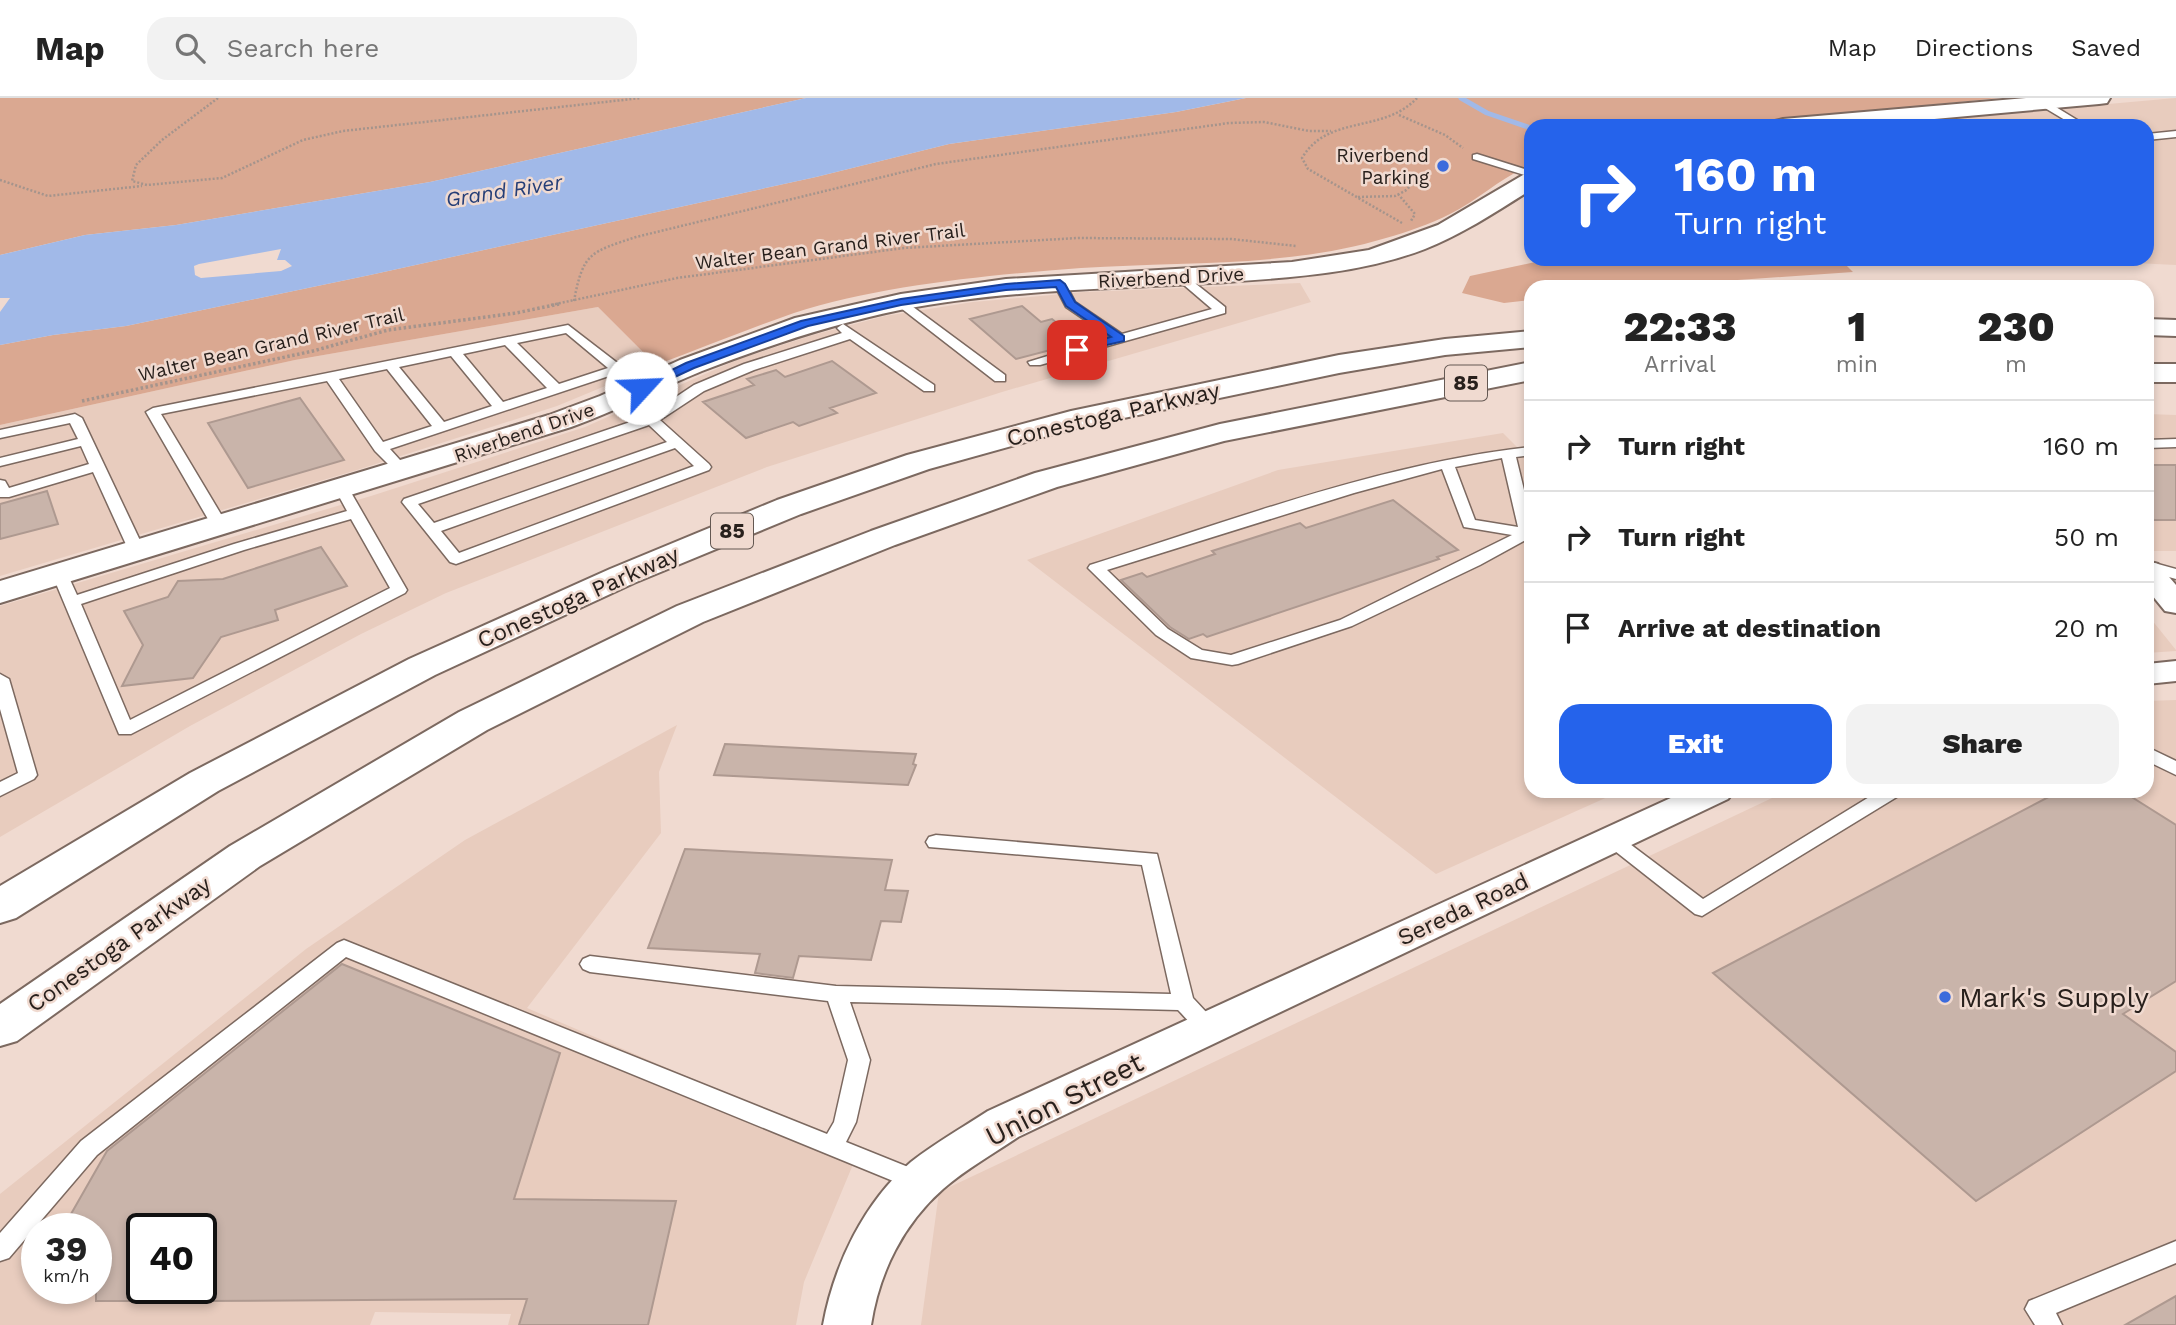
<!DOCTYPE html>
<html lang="en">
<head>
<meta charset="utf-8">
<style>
	:root { --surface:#fff; --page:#f2f2f2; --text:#222; --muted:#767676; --line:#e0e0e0; --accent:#2563eb }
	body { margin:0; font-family:"Work Sans",sans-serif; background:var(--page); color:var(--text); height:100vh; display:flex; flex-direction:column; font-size:26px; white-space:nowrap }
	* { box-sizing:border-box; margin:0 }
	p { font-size:23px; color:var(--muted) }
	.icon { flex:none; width:38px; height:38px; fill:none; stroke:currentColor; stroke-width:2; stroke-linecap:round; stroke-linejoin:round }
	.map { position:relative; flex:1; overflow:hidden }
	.drawer { position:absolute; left:1524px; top:182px; width:630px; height:518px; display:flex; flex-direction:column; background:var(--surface); border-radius:21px; box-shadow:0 4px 10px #0003 }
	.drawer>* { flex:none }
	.hud { position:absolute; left:1524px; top:21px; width:630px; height:147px; border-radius:21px; box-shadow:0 4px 10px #0003; background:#2563eb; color:#fff; overflow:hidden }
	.speed { position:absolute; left:21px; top:1115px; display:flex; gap:14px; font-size:35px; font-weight:700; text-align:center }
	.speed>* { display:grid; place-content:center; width:91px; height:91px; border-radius:50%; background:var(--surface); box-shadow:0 4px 10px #0003; line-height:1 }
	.speed small { font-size:18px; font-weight:400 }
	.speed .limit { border:4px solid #111; border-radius:10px; background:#fff; color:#111 }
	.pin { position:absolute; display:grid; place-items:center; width:60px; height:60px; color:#fff; margin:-30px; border-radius:14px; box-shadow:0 4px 10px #0006 }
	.me { position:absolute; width:77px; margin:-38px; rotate:65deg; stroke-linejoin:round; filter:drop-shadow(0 0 5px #0008) }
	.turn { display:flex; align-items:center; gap:24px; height:147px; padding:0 35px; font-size:32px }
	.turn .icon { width:91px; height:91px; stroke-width:2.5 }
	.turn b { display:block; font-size:49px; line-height:60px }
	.eta { display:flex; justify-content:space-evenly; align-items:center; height:119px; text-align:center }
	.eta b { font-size:42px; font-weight:800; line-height:49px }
	.primary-button { display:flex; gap:14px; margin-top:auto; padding:14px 35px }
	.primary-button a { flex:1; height:80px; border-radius:21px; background:var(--accent); color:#fff; font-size:28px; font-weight:800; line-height:80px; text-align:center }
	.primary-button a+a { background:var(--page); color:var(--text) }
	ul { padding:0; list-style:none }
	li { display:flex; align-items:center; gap:21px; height:91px; padding:0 35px; border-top:2px solid var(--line) }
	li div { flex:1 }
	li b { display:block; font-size:26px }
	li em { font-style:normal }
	header { display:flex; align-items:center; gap:42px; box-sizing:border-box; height:98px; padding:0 35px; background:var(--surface); border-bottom:2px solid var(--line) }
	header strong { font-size:33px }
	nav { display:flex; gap:38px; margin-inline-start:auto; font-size:24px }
	.search { width:490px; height:63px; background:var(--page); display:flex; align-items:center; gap:18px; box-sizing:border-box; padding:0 24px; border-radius:21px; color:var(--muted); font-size:26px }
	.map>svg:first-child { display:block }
	.built { fill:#e8ccbe; fill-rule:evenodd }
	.green { fill:#daa891 }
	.water { fill:#a1b9e8; fill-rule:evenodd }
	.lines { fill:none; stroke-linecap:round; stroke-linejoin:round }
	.stream { stroke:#a1b9e8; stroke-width:5 }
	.building { fill:#c9b4aa; stroke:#ae9990; stroke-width:2 }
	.service-casing { stroke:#7c6960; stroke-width:3 }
	.minor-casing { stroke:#7c6960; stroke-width:4 }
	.tertiary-casing { stroke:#7c6960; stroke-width:4 }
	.motorway-casing { stroke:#7c6960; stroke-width:4 }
	.path-far1 { stroke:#a5948c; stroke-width:2.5; stroke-dasharray:2 2; stroke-linecap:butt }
	.path { stroke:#a5948c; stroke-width:3.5; stroke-dasharray:2.5 2.5; stroke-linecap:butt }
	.service { fill:#fff; fill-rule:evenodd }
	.minor { fill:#fff; fill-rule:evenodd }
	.tertiary { fill:#fff; fill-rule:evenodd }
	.motorway { fill:#fff; fill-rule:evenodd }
	.route { fill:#2563eb; stroke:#184099; stroke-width:2 }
	.poi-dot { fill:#3c6bdc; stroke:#f0dad0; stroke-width:2.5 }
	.labels { text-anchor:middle; stroke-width:5; stroke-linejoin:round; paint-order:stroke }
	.far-poi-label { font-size:19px; fill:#28201c; stroke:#f0dad0; text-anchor:end }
	.far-street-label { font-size:19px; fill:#28201c; stroke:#f0dad0 }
	.far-water-label { font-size:21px; font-style:italic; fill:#253e77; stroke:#f0dad0 }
	.shield { fill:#f0dad0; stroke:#645852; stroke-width:2 }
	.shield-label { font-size:21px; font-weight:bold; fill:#28201c }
	.street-label { font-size:23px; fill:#28201c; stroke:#f0dad0 }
	.near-poi-label { font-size:28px; fill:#28201c; stroke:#f0dad0; text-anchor:start }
	.near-street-label { font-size:28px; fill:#28201c; stroke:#f0dad0 }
</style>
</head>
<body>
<header>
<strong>Map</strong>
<div class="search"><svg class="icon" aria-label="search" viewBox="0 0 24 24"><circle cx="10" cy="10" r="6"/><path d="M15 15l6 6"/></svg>Search here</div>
<nav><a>Map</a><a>Directions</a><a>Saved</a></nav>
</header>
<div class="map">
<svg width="2176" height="1227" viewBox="0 0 2176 1227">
	<rect width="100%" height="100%" fill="#f0dad0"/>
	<path class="built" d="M2176,0V167L2052,161H2147V28H1860Z
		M1300,185L1311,204L1002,294L767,369L446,495L361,536L190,628L0,739V508L371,398L585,329L739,261L813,237L885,218L973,204L1084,194Z
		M598,209L656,267L557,308L357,372L0,478V327L295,262Z
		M2147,316L2176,317V453H2154L2147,445Z
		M1503,335L1527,359L1531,360V693H1621L1436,776L1027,462L1278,372Z
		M2147,516L2176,552V553L2147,555Z
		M2176,602V1227H921L939,1094L1787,693H2147V603Z
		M677,627L659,674L661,735L527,910L859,1052L804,1184L796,1227H508L511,1216L375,1214L370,1227H0V1096L306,851L465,742ZM37,1130H96V1190H37ZM142,1130H201V1190H142Z"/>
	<path class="green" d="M0,0H806L430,84L176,127L85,137L0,157Z
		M1246,0H1999L1731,27L1531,28V67C1501,79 1478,102 1450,116C1430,126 1407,134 1386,140C1287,170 1183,163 1081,170C991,177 881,187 794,215C748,231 702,250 656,267L598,209L295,262L0,327V247L53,237L126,228L370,177L816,79L949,46L1176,14Z
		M1549,161H1840L1853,174L1639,189H1531V202L1504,205L1462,195L1470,178Z"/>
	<path class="water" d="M806,0H1246L1176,14L949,46L816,79L370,177L126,228L53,237L0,247V214L10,200H0V157L85,137L176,127L430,84ZM281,151L277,162H285L292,168L281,173L201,180L195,177L194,168L199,166Z"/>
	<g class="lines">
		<path class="stream" d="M1461,0L1487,15L1531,30"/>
	</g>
	<path class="building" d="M1022,208L1041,224L1052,221L1081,244L1016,261L970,221Z
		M832,263L876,295L830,310L837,315L799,328L793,324L746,340L703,304L754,287L747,281L776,272L785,279Z
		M300,300L344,362L248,390L208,325Z
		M2147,367H2176V422H2154L2147,415Z
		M47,393L58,426L0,441V406Z
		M1393,402L1458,452L1437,459L1439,461L1207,539L1203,536L1189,541L1170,529L1121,482L1142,475L1147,479L1215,456L1212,453L1300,425L1306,430Z
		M321,449L347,488L275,512L278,522L221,539L193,580L122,588L143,547L124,513L168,499L178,483L223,481Z
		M725,646L916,656L913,666L916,667L908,687L714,677Z
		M2060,693H2122L2176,727V883L2123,916L2176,954V973L1976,1103L1713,875Z
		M685,751L892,762L885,792L908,793L901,824L881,823L871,862L799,858L793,880L755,875L760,856L648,850Z
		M342,866L560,955L514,1101L676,1103L648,1227H519L527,1201L201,1203V1130H142V1203H96V1130H63L107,1053Z
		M2176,1198V1227H2125Z"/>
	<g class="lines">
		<defs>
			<path id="service" d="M2040,3H2046L2087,28H2075L2040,7Z
				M2176,33V39L2147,42V36Z
				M1477,56L1531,73V79L1473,61V57Z
				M1181,174L1225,209V215L1040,267H1030L1028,264L1110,239L1066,209L1054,186L1056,183H1064L1075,204L1122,236L1212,211L1177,181V175Z
				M901,200L1005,277V283H995L897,207L895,204Z
				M843,226L934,287V293H924L850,241L754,272L704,293L660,322L709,366L711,369L709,372L456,466L450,464L402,404L404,401L642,320L620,301V295H630L652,315L694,287L744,266L842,235L837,230ZM649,327L667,344L434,425L418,406ZM675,350L694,368L459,455L441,433Z
				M568,227L646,287V293H636L615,276L390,351L410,373L403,377L398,376L375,353L327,283L161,316L228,428L220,433L212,428L146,314L153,310ZM566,235L608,270L559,286L517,245ZM505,247L547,290L503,304L463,256ZM451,258L492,308L444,324L399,269ZM387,271L432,328L383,344L339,281Z
				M75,316L82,320L145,453L142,456H132L129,453L93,374L9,399H0V382L5,383L9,390L89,366L81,348L0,368V360L78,341L70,325L0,340V332Z
				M2176,341V349L2147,350V342Z
				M1531,349V357L1516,359L1531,421V439L1480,467L1352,528L1238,566L1232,567L1191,560L1156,537L1088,470L1090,467C1233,422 1383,365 1531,349ZM1502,360L1518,429L1475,422L1455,369ZM1442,371L1464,429L1512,437L1340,522L1231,557L1202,552L1168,531L1107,472L1354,395Z
				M342,387L349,391L407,492L405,495L131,636H119L52,476L54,473H66L77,497L234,446L347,413L335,391ZM351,421L390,490L130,622L81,506L244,452Z
				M2147,463L2176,471V481L2147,473Z
				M0,576L9,581L37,677L34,681L0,698V684L18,675L0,611Z
				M2147,649L2176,663V677L2147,663Z
				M1879,693H1902L1900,697L1702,818L1695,816L1601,742L1604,737H1618L1703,801Z
				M936,737L1157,756L1193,900L1221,930L1218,936C1201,941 1189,923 1178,912L850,904L870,962L856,1024L846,1044L928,1077L932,1084L928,1091L920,1094L346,859L97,1057L9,1160L0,1163V1135L81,1043L337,845L344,842L827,1036L834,1024L848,962L828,903L590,874L583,871L580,866L583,861L590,858L836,888L1171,896L1142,767L929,749L926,744L929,739Z
				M2176,1143V1165L2056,1215L2062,1227H2035L2025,1211L2029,1203Z"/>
			<path id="minor" d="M2147,463L2158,466L2176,487V515L2165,513L2147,491Z
				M2176,563V583L2147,586V566Z
				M1686,693H1734L1728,701L1018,1039C993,1056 966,1071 943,1091C903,1126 879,1175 871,1227H823C834,1167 864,1104 911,1064C935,1045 962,1030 988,1013Z"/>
			<path id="tertiary" d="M2026,0H2110L2107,5L2099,6L1857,28H1772L1775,23L1783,21Z
				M1531,75V92C1497,113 1463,136 1425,151C1357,177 1282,180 1211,185C1107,191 1002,192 900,212C832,226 767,248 702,273C658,291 616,313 571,329L0,505V483L549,317L600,298L680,262L795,220L901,196L1006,181L1292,164L1369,152L1438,127L1523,77Z"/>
			<path id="motorway" d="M2147,221L2176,222V238L2147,237Z
				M1531,233V249L1445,257L1339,275L1076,330L929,371L801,416L634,485L435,577L218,693L16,820L0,825V788L190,675L409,561L610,471L777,402L907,357L1071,313L1339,257L1445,241Z
				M1531,264V282L1224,343L1057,389L895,447L703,524L487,632L260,768L17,943L0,948V906L230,748L459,614L677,508L871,433L1035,375L1220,326Z
				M2147,266H2176V284H2147Z"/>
		</defs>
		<use href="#service" class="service-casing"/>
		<use href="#minor" class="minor-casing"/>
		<use href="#tertiary" class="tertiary-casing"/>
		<use href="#motorway" class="motorway-casing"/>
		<path class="path-far1" d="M218,0L162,42L136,67L132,83L147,87L222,80L303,42L343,33L641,0
			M1399,17L1445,37L1463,50
			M0,82L48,98L142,88
			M1398,96L1415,116L1411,123
			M1358,99L1395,98L1405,93L1422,77
			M1402,125L1308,71L1302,60C1328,16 1383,36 1417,0
			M574,203C583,154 591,154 636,139L936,66L1229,25L1264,24L1309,33H1331
			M551,207L677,180L904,150L1078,140L1231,141L1296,148"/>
		<path class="path" d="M82,303L313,253L388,232L516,215L559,206"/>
		<use href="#service" class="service"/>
		<use href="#minor" class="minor"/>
		<use href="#tertiary" class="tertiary"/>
		<use href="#motorway" class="motorway"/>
	</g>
	<path class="route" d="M1060,182L1065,186L1075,204L1124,238V243L1073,255V250L1111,239L1066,208L1056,189L1006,192L901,207L808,228L694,270L645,293L635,290L686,265L801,223L901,201L1006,186Z"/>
	<g class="poi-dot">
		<circle cx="1443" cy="68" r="7"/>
		<circle cx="1945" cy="899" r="7"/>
	</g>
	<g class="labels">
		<g class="far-poi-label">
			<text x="1429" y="64">Riverbend<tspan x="1429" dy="22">Parking</tspan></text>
		</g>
		<g class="far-street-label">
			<text transform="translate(830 148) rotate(-7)" y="7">Walter Bean Grand River Trail</text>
			<text transform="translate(1171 179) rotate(-3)" y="7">Riverbend Drive</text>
			<text transform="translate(271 246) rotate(-13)" y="7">Walter Bean Grand River Trail</text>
			<text transform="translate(524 334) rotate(-19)" y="7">Riverbend Drive</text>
		</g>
		<g class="far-water-label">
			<text transform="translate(504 93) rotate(-9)" y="7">Grand River</text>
		</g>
		<g class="shield">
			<rect x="1445" y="267.5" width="42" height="35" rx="5"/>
			<rect x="711" y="415.5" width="42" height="35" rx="5"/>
		</g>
		<g class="shield-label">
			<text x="1466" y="292">85</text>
			<text x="732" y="440">85</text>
		</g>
		<g class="street-label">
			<text transform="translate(1113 316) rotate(-13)" y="8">Conestoga Parkway</text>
			<text transform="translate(578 499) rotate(-24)" y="8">Conestoga Parkway</text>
			<text transform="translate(1463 811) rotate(-25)" y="8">Sereda Road</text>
			<text transform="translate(119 846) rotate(-35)" y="8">Conestoga Parkway</text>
		</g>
		<g class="near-poi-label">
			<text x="1959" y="909">Mark's Supply</text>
		</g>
		<g class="near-street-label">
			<text transform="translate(1064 1001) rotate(-27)" y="10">Union Street</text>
		</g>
	</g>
</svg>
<div class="speed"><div>39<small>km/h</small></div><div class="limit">40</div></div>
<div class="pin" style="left:1077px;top:252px;background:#d93025"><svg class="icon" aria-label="arrive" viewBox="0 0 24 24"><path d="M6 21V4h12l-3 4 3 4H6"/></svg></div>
<svg class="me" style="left:641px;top:290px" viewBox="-20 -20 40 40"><circle r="19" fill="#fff"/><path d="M0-13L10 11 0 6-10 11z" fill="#2563eb"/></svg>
<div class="hud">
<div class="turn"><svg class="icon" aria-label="right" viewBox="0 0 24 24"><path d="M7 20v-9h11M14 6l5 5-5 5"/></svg><div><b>160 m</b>Turn right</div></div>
</div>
<section class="drawer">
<div class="eta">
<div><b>22:33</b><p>Arrival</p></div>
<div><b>1</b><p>min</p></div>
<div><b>230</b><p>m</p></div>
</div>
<ul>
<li><svg class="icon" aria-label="right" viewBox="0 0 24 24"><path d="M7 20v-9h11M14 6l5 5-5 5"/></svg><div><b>Turn right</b></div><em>160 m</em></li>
<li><svg class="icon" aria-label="right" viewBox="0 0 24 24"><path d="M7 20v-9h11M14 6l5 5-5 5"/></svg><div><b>Turn right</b></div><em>50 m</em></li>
<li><svg class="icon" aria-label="arrive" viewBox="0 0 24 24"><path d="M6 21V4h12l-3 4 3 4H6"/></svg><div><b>Arrive at destination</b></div><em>20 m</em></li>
</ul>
<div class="primary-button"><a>Exit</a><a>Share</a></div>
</section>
</div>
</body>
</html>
